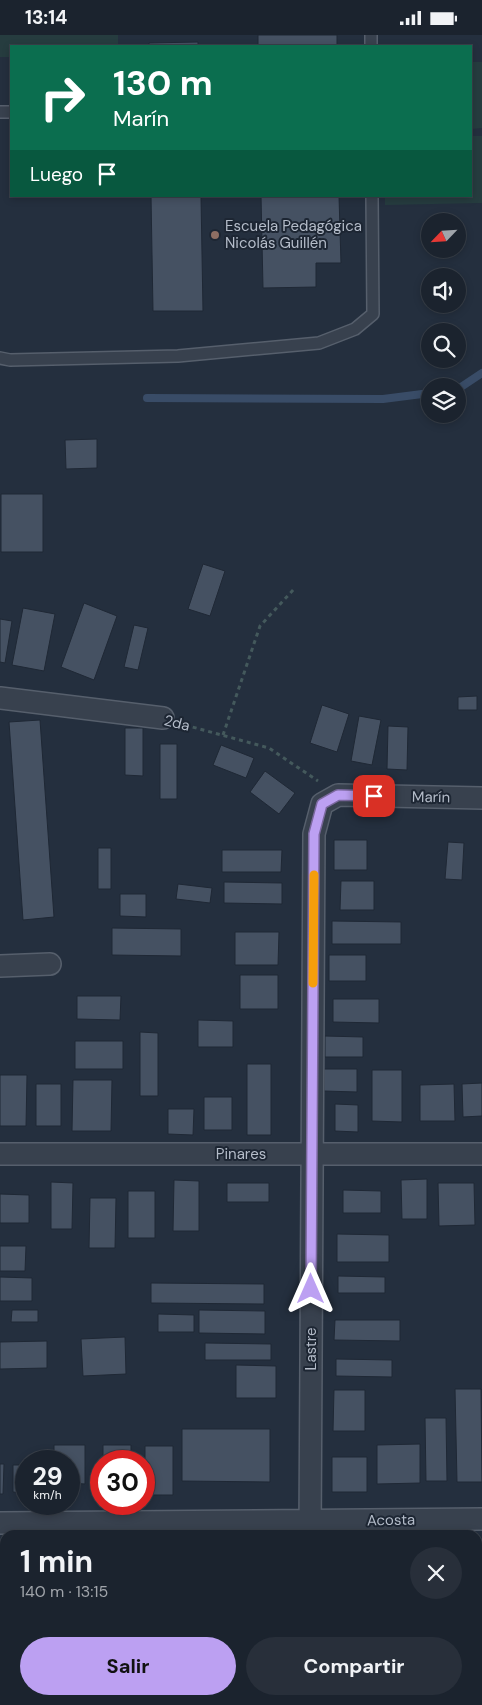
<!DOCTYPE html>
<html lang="es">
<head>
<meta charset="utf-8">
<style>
	:root { --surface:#1b232e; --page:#282f3a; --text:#f1f3f6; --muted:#a0a4aa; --line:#39404a; --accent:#bca0f2 }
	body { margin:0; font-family:"DM Sans",sans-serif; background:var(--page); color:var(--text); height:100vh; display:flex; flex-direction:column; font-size:19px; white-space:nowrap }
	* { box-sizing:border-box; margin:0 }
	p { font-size:16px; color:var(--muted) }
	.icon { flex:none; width:28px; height:28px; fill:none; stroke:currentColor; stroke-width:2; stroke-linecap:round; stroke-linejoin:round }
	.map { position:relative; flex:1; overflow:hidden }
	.panel { position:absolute; left:0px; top:1495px; width:482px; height:175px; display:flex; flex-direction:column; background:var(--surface); border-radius:15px 15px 0 0; box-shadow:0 2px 8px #0003,0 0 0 1px var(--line) }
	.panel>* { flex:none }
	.hud { position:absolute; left:10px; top:10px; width:462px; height:152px; border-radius:0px; box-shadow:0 2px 8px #0003,0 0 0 1px var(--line); background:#0b6e4f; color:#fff; overflow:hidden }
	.needle { width:32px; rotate:245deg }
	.fabs { position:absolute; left:421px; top:178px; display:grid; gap:10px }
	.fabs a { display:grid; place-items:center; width:45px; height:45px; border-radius:50%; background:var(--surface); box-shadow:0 2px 8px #0003,0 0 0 1px var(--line); font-size:25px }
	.speed { position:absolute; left:15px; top:1415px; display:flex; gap:10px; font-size:25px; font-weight:700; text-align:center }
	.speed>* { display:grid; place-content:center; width:65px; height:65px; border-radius:50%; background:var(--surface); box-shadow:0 2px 8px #0003,0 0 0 1px var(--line); line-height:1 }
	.speed small { font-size:12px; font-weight:400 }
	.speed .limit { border:8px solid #d22; background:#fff; color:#111 }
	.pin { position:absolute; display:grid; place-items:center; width:42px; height:42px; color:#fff; margin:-21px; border-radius:10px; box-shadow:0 2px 8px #0006 }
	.me { position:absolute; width:55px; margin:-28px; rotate:0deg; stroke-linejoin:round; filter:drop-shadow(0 0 4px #0008) }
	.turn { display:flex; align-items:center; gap:18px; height:105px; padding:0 20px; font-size:22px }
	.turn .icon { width:65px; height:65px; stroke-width:2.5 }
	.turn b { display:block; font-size:35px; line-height:42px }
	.then { display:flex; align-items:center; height:48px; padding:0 20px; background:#0003; gap:10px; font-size:19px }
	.round { display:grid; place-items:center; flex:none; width:52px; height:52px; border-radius:26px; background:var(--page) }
	.summary { display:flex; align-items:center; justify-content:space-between; height:85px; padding:0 20px }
	h1 { font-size:30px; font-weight:700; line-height:38px }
	.action { display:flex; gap:10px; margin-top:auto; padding:10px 20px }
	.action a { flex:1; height:58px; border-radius:30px; background:var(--accent); color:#111; font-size:20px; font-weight:700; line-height:58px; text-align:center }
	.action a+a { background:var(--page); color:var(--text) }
	.status { display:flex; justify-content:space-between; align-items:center; height:35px; padding:0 25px; background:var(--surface); direction:ltr }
	.status svg { height:14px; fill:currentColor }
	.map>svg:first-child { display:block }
	.green { fill:#263c3f }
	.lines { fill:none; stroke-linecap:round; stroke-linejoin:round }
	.stream { stroke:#394c67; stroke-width:8 }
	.building { fill:#455162; stroke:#1f2835 }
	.service-casing { stroke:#565f6c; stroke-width:14 }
	.minor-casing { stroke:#565f6c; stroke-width:24 }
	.path { stroke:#44595c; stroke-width:3; stroke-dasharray:4 4; stroke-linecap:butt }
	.service { stroke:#38414e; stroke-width:11 }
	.minor { stroke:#38414e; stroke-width:21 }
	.route-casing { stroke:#7a689d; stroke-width:12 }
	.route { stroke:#bca0f2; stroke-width:9 }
	.slow { stroke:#f59e0b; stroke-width:9 }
	.education-dot { fill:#8d6e63; stroke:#1d2633; stroke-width:2 }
	.labels { text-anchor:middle; stroke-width:4; stroke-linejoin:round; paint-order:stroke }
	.poi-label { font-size:15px; fill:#b4bcc9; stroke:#1d2633; text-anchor:start }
	.street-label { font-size:15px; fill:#b4bcc9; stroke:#1d2633 }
</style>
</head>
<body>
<div class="status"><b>13:14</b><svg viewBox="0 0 49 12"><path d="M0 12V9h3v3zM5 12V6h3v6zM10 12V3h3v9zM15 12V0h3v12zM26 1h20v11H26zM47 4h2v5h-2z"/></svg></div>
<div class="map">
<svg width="482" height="1670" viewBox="0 0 482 1670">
	<rect width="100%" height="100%" fill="#242f3e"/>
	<path class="green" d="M0,0H118V11H11V22H0Z
		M471,27H482V93L471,94Z
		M471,101H482V168L385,170V161H471Z"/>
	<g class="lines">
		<path class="stream" d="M458,354L482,338
			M147,363L383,364L430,358"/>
	</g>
	<path class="building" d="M258,0H337V11H258Z
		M198,7V11H149V8Z
		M151,161H201L203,276H153Z
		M261,161H339L341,228H316V252L263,253Z
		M97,404V433L66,434L65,405Z
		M1,459H43V517H1Z
		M203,529L225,536L210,581L188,574Z
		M84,568L117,581L94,645L61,632Z
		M23,573L55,579L44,636L12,630Z
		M0,584L12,586L5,628L0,627Z
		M134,590L148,593L138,635L124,632Z
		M477,661V675H458V662Z
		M322,670L349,679L337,717L310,708Z
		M359,681L381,685L372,730L351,726Z
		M40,685L54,882L23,885L9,687Z
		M388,691L408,692L407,735L387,734Z
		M125,693H143V741L125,740Z
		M160,709H177V764H160Z
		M221,710L254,723L246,743L213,730Z
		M265,736L295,758L279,779L250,757Z
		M334,805H367V835H334Z
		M448,807L464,808L462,845L445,844Z
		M98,813H111V854H98Z
		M222,815H282L281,837H222Z
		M341,846H374V875H340Z
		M224,847L282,848V869L224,868Z
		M178,849L212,853L210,868L176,864Z
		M120,859H146V882L120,881Z
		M332,886L401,887V909H332Z
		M112,893L181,894V921L112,920Z
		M235,897H279L278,930H235Z
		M329,920H366V946H329Z
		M240,940H278V974H240Z
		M77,961H121L120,985L77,984Z
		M333,964H379V988L333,987Z
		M198,985L233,986V1012H198Z
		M140,997L158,998V1061H140Z
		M325,1001L363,1002V1022H325Z
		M75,1006H123V1034H75Z
		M247,1029H271V1100H247Z
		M324,1034H357V1057L324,1056Z
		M372,1035H402V1087L372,1086Z
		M0,1040H27L26,1091H0Z
		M73,1045H112L111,1096H72Z
		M482,1048V1081L463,1082L462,1049Z
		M36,1049H61V1091H36Z
		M454,1049L455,1086H420V1050Z
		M204,1062H232V1095H204Z
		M335,1069L358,1070V1097L335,1096Z
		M168,1074H194L193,1100L168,1099Z
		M427,1144V1184H402L401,1145Z
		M174,1145L199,1146V1196H173Z
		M51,1147L73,1148L72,1194H51Z
		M227,1148H269V1167H227Z
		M438,1148H474L475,1190L439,1191Z
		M343,1155L381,1156V1178H343Z
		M128,1156H155V1203H128Z
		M0,1159L29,1160V1188H0Z
		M90,1163H116L115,1213H89Z
		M337,1199L389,1200V1227H337Z
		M0,1211H26L25,1236H0Z
		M338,1241L385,1242V1258H338Z
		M0,1242L32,1243V1266H0Z
		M151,1248L264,1249V1269L151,1268Z
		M12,1275H38V1287H11Z
		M199,1275L265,1276V1299L199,1298Z
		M158,1279L194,1280V1297H158Z
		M335,1285H400V1306L334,1305Z
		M125,1302L126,1339L83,1341L81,1304Z
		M47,1306V1333L0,1334V1307Z
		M205,1308L271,1309V1325H205Z
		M336,1324L392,1325V1342L336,1341Z
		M236,1330L276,1331V1363H236Z
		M455,1354H481L482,1447H457Z
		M334,1355H365V1396H333Z
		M425,1383H446L447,1446H426Z
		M182,1394H270V1447L182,1446Z
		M420,1409V1448L377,1449V1410Z
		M54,1410H85V1449L69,1448V1426H54Z
		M103,1410H131V1426H103Z
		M145,1411H173V1460H145Z
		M332,1422H367V1457H332Z
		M0,1429H4L3,1459H0Z
		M13,1430H26V1458L13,1457Z
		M478,1506H482V1591H478Z
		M0,1510H5V1542H0Z
		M0,1562H5V1591L0,1590Z
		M0,1601H5V1619L0,1618Z
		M0,1630H5V1645H0Z
		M191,1666L271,1667V1670H191Z
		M339,1667H385V1670H339Z"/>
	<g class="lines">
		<defs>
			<path id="service" d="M371,0V11
				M0,77H11
				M0,323L10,325L178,321L319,308L355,294L373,279L372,161"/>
			<path id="minor" d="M0,663L163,683
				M0,931L50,929
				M0,1119H482
				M0,1488L482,1484
				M310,1500L314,799L322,769L338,760L482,763
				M306,1670L307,1665"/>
		</defs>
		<use href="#service" class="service-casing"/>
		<use href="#minor" class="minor-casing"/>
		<path class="path" d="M185,690L269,713L318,746
			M223,700L260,591L294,554"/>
		<use href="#service" class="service"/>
		<use href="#minor" class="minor"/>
	</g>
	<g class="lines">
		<defs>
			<path id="route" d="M311,1254L314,799L322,769L338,760L374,761"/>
		</defs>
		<use href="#route" class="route-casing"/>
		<use href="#route" class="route"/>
		<path class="slow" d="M313,948L314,840"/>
	</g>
	<circle class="education-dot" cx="215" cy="200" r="5"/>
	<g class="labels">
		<g class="poi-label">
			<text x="225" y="196">Escuela Pedagógica<tspan x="225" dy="17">Nicolás Guillén</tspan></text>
		</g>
		<g class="street-label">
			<text transform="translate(177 688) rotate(14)" y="5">2da</text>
			<text transform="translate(431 762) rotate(1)" y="5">Marín</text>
			<text x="241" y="1124">Pinares</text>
			<text transform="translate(311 1314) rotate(-90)" y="5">Lastre</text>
			<text transform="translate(391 1485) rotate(-1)" y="5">Acosta</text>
		</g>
	</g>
</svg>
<div class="fabs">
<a><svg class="needle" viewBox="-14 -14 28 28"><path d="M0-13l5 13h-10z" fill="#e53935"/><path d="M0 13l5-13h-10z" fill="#a0a4aa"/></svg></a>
<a><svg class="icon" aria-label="sound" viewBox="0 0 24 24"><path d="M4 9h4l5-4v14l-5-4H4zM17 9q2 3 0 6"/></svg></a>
<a><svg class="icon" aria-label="search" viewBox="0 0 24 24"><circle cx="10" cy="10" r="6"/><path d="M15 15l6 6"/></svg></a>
<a><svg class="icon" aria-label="layers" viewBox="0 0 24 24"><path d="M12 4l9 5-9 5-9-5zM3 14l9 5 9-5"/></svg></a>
</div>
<div class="speed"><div>29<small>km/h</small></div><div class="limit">30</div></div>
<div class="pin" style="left:374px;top:761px;background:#d93025"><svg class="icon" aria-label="arrive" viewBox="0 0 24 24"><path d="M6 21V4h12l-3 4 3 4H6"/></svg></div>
<svg class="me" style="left:311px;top:1254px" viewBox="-20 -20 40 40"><path d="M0-17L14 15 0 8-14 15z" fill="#bca0f2" stroke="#fff" stroke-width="4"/></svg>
<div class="hud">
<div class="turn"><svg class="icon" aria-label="right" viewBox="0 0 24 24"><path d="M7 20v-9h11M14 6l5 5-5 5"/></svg><div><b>130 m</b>Marín</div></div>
<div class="then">Luego<svg class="icon" aria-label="arrive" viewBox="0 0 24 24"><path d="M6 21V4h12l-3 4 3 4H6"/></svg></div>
</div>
<section class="panel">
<div class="summary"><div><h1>1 min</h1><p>140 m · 13:15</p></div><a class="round"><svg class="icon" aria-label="close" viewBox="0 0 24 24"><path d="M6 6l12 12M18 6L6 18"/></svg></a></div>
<div class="action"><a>Salir</a><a>Compartir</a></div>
</section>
</div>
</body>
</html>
